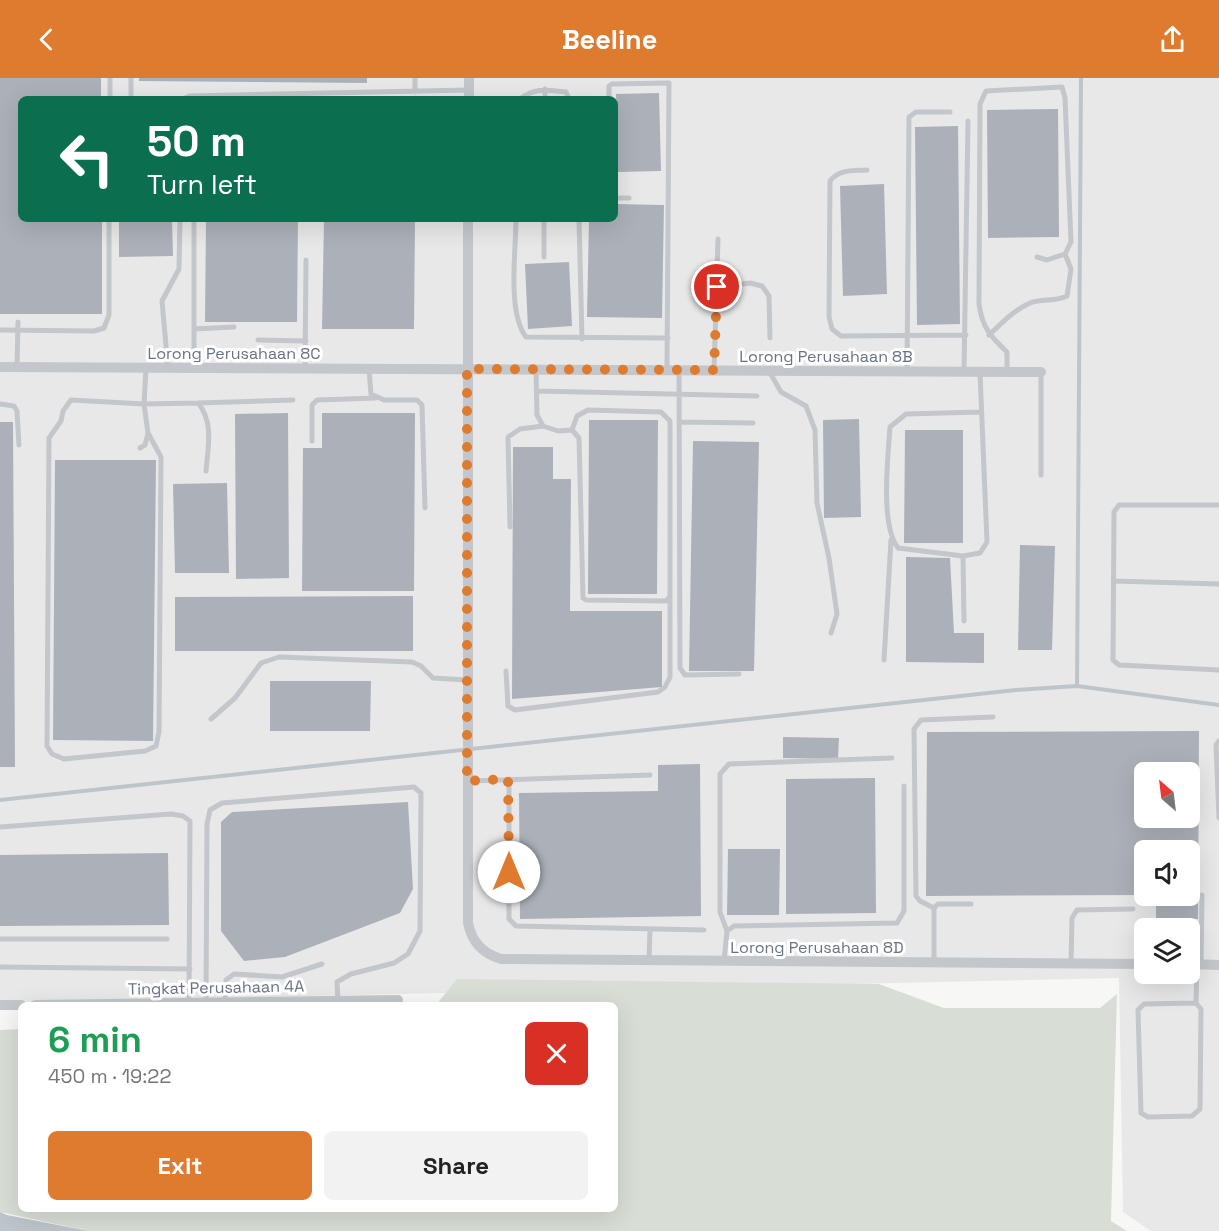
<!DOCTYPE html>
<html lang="en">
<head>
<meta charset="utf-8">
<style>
	:root { --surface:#fff; --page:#f2f2f2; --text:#222; --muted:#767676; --accent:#de7b2f }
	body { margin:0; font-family:"Space Grotesk",sans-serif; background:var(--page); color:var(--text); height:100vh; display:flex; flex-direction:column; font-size:22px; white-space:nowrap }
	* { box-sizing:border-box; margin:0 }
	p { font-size:20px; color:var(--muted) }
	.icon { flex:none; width:33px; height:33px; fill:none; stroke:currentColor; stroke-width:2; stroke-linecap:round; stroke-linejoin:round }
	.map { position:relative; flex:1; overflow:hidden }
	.panel { position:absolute; left:18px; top:924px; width:600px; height:210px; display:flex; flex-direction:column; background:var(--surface); border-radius:9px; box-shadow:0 6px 24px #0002 }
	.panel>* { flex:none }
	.top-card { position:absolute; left:18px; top:18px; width:600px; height:126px; border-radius:9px; box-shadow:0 6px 24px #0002; background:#0b6e4f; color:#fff; overflow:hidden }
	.needle { width:39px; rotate:332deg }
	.tools { position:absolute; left:1134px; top:684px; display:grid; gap:12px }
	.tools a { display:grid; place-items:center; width:66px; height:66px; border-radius:9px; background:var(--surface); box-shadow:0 6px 24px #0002; font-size:30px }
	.pin { position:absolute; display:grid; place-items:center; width:51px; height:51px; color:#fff; margin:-26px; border:3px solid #fff; border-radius:50%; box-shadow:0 2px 6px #0007 }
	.me { position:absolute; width:66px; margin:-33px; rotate:0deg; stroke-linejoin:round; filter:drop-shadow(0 0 4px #0008) }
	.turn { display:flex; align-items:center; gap:21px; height:126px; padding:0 30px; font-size:27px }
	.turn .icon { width:78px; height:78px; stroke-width:2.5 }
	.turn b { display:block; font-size:42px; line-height:51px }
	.round { display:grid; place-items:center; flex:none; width:63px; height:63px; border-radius:9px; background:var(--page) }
	.head { display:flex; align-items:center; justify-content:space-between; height:102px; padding:0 30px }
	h1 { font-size:36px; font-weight:800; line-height:45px; color:#1e9e55 }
	.action { display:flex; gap:12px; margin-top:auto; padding:12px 30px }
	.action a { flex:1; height:69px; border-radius:9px; background:var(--accent); color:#fff; font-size:24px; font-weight:800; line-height:69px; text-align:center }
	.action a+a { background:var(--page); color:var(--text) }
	header { display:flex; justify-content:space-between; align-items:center; height:78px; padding:0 30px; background:var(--accent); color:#fff; font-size:27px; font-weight:800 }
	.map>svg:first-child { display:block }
	.built { fill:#e8e8e8; fill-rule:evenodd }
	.green { fill:#d8ded6 }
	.water { fill:#bdc5cb }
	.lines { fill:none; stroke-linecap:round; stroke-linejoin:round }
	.stream { stroke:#bdc5cb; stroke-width:4 }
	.building { fill:#acb1b9; fill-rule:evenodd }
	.lane { stroke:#c3c6ca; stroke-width:5 }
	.street { stroke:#c3c6ca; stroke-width:10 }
	.route { stroke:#de7b2f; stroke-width:10; stroke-dasharray:0 18 }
	.labels { text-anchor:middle; stroke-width:6; stroke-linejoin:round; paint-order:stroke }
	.street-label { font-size:16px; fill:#687285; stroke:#fff }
</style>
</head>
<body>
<header><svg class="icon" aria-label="back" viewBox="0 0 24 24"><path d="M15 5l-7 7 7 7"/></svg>Beeline<svg class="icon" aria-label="share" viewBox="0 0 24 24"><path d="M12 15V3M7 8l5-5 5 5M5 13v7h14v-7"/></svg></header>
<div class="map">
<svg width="1219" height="1153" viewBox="0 0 1219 1153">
	<rect width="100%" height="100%" fill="#f7f8f5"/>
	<path class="built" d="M0,0H1219V1153H1151L1123,1134L1119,900L0,925ZM21,21H615V141H21ZM1144,694H1190V740H1144ZM1144,772H1190V818H1144ZM1144,850H1190V896H1144Z"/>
	<path class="green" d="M457,901L879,906L944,930H1100L1117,916L1111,1143L1127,1153H88L0,1134V952L21,951V1131H615V927H436Z"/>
	<path class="water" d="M0,1134L7,1137L88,1153H0Z"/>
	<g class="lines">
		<path class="stream" d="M1077,608L1219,627
			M0,722L1016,612L1077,608L1081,0"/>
	</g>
	<path class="building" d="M0,0H101V21H21V141H102V236H0Z
		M139,0H367V5L139,3Z
		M659,15L661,93L618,94L616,16Z
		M1058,31L1059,159L988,160L987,32Z
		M958,48L960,246L917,247L915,49Z
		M884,106L887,216L843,218L840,108Z
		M615,126L664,127L662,240L587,239L589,141H615Z
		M119,141H172L173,178L119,179Z
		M206,141H298L297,244H205Z
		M324,141H415L414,251H322Z
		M569,184L572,248L528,251L525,186Z
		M288,335L289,500L236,501L235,336Z
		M322,335H415L414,513H302L303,370H322Z
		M859,341L861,439L824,440L823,342Z
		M589,342H658L657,516H588Z
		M0,344H13L15,689H0Z
		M905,352H963V465H904Z
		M693,363L759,364L754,593H689Z
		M513,369H553V401H571L570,533H662V609L512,621Z
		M55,382H156L153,663L53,662Z
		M227,405L229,495H175L173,406Z
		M1020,467L1055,468L1052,572H1018Z
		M906,479L950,480L954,555H984V585L906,584Z
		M413,518V573H175V519Z
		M270,603H371L370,653H270Z
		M1199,653L1198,841H1156V818H1190V772H1144V817L926,818L927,654ZM1144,694H1190V740H1144Z
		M783,659L839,660L838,681L783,680Z
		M700,686L701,838L520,841L519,715L658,713V687Z
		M875,700L876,835L786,836V701Z
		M408,724L413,811L400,835L285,879L244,883L221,853V744L232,734Z
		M728,771H780L779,837H727Z
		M168,775L169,847L0,848V777Z"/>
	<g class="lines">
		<path class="lane" d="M415,0V14
			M131,18V0
			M110,21V0
			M183,21L189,18L469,12
			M520,21C535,9 548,12 566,14L569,21
			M545,21V11
			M609,21V8L612,6L669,5L667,292
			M867,92C853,93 839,91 830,103L829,239L832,251L841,258L966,257
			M615,120H629
			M194,141V290
			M516,141C516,173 507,234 526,259L668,260
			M579,141L582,261
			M544,179V141
			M717,209L750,205L762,208L769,218L770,260
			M194,251L234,249
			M0,252L94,253L104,250L109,237V141
			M989,257C1001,246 1014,232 1030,225C1042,220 1055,224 1067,218L1071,191L1065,176
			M258,262L306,263
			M17,289L18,244
			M168,290L162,223L179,191L180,141
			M305,291L306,182
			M369,291L371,316L384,322H417L422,327L425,430
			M536,292L537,337L543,348L558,353L572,352L579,360L583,520L586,522L666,523L670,518V343L661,334L588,332L577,338L572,352
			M679,292L680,590L685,597L739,596
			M714,293L718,161
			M769,293L781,314L806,328L815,352L817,425L829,480L837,536L831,555
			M907,294L909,39L916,34H950
			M964,294L968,43
			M980,294L987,464L980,475L963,478L898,470C880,447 888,379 890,349L906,336L980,334
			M1007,294V274C990,258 982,249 979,226L980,26L986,13L1062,9L1065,20L1071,164L1065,176L1047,182L1037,179
			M537,313L757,318
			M198,325L293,322
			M0,326L14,328L17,333L19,367
			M679,344L753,345
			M148,355L161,379L159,654L156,668L145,673L64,681L52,676L47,668L49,360L61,343L63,333L71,322L144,326L198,325C214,344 208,369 206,393
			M312,363V327L317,322L376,320
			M140,370L145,367L148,355L144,326L146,290
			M1041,397V294
			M1219,427H1119L1114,434L1113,582L1119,587L1219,592
			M510,449L508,359L520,351L543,348
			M963,478L964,543
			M1114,503L1219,506
			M884,582L891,462
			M506,593L508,628L515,632L658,614L665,609L670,599V518
			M211,641L235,620L261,585L279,579L412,584L421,588L433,600L467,602
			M1219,663L1216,667L1219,740
			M509,701V841L516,848L704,852
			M469,703L650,697
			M0,749L171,736L183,738L190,743L189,925
			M934,830L920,823L916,818L914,651L921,642L993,639
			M1149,848L1200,849
			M727,853L720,834V696L729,686L892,680
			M0,861H167
			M649,882L650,851
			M724,883L727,853L734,848L897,845L904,833V708
			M934,885V830L938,826H971
			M1071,885L1072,840L1077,832L1133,831
			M1201,886L1202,817
			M0,889L190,891
			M206,924L207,746L210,732L222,725L414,709L421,715L420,853L408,876L394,885L351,896L337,904L338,923
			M225,924L226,902L234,896L282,899L322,886
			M1196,925L1144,926L1138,932L1141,1035L1148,1039L1192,1038L1200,1031L1201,931L1196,925L1197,886"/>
		<path class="street" d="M469,21V0
			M468,141V845C472,864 482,875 501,881L1144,886
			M0,289L1041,294
			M1190,886L1219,887
			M0,927H21
			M35,927L398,922"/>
	</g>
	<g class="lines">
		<path class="route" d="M509,794L508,701L467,703V291L714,292L717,209"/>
	</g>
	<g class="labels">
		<g class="street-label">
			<text x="234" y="281">Lorong Perusahaan 8C</text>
			<text x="826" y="284">Lorong Perusahaan 8B</text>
			<text x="817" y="875">Lorong Perusahaan 8D</text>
			<text transform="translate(216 909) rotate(-1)" y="6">Tingkat Perusahaan 4A</text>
		</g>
	</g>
</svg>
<div class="tools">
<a><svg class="needle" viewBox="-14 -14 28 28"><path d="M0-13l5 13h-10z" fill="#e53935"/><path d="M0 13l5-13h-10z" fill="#767676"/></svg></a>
<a><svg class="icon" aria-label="sound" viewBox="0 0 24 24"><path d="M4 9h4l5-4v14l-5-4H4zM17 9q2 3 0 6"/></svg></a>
<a><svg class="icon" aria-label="layers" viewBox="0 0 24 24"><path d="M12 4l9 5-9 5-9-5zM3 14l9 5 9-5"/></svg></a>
</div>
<div class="pin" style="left:717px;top:209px;background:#d93025"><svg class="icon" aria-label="arrive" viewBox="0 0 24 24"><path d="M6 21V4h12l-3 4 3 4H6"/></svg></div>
<svg class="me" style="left:509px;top:794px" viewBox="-20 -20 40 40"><circle r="19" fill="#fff"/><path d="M0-13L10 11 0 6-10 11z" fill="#de7b2f"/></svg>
<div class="top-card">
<div class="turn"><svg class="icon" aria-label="left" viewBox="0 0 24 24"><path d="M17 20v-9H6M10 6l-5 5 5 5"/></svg><div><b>50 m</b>Turn left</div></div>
</div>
<section class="panel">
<div class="head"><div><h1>6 min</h1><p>450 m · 19:22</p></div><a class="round" style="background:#d93025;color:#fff"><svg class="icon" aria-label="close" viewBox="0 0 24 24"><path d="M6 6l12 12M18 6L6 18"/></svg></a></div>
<div class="action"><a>Exit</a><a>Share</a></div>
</section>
</div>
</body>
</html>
